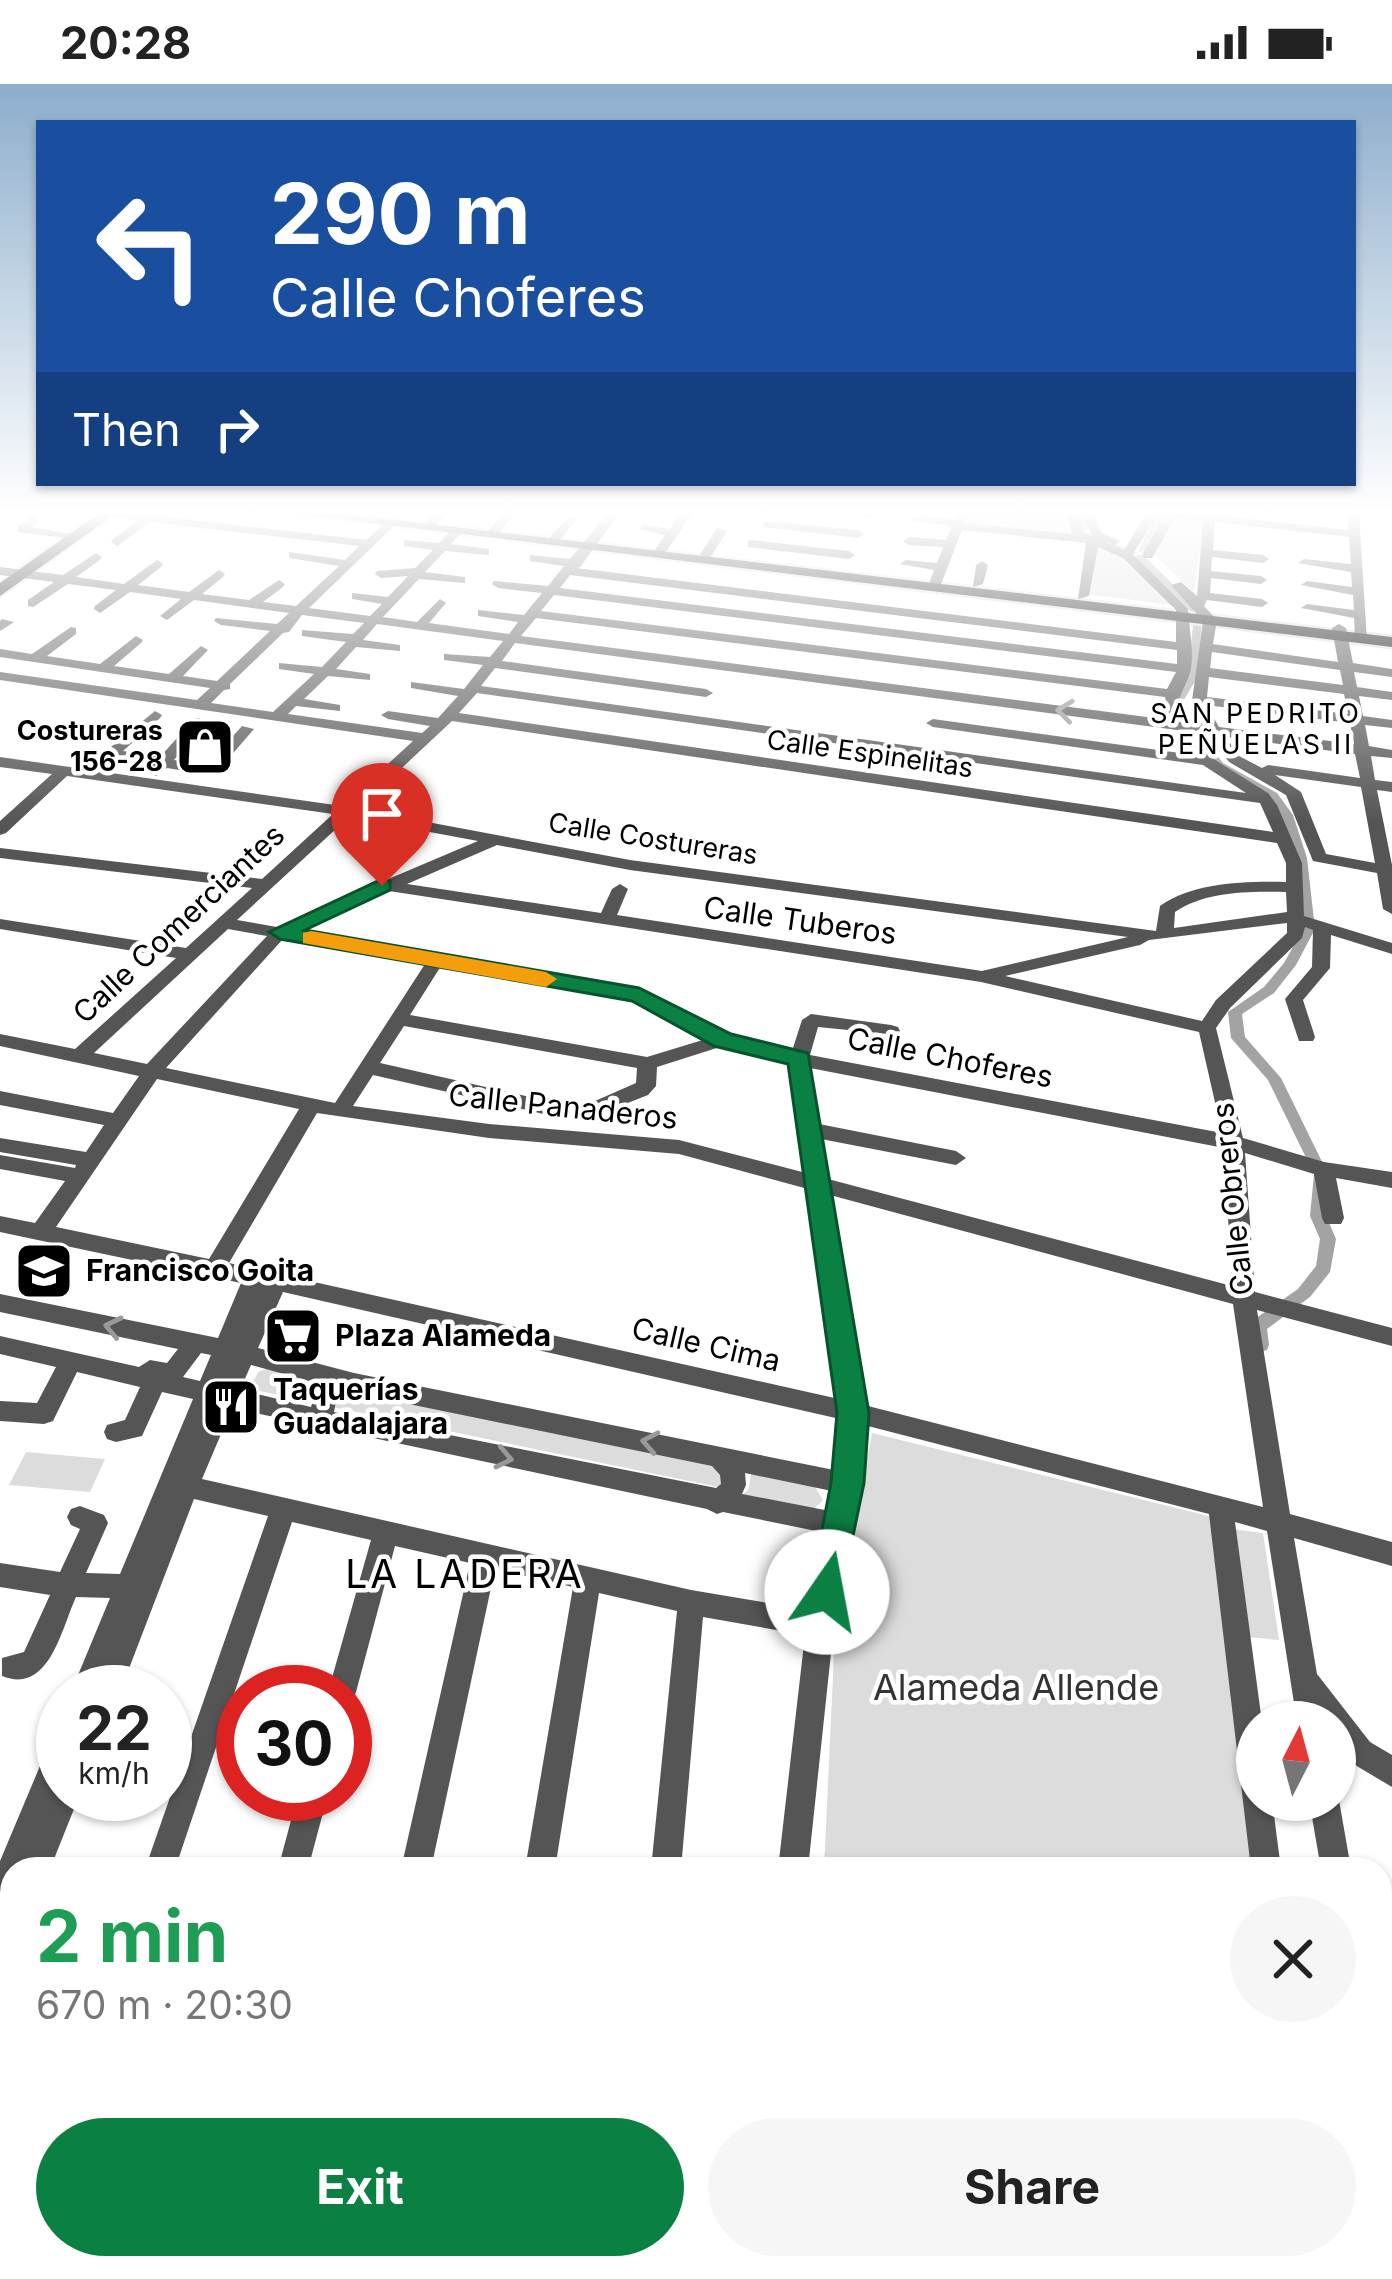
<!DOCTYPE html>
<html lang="en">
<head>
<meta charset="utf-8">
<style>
	:root { --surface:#fff; --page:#f6f6f6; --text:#222; --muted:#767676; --accent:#0b8043 }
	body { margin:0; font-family:Inter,sans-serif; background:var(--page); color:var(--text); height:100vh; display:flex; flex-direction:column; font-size:45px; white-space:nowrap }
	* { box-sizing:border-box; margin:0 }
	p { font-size:39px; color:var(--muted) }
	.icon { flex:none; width:66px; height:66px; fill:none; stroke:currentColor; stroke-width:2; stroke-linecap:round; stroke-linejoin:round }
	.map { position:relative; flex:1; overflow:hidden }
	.sheet { position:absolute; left:0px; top:1773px; width:1392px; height:423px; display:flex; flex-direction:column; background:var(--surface); border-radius:36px 36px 0 0; box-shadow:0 3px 9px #0004 }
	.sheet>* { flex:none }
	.top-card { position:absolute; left:36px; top:36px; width:1320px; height:366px; border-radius:0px; box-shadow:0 3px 9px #0004; background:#1a4fa0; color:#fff; overflow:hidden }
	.needle { width:78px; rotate:6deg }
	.controls { position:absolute; left:1236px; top:1617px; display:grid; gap:24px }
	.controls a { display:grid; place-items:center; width:120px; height:120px; border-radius:50%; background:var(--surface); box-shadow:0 3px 9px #0004; font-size:60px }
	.speed { position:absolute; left:36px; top:1581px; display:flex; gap:24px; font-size:60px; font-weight:700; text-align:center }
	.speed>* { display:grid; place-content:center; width:156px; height:156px; border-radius:50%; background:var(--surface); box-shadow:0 3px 9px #0004; line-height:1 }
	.speed small { font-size:30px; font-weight:400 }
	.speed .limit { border:18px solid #d22; background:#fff; color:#111 }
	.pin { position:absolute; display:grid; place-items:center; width:102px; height:102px; color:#fff; margin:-123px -51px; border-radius:50% 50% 50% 0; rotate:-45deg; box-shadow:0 0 12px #0007 }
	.pin .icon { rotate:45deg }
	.me { position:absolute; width:132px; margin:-66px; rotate:12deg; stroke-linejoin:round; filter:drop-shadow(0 0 9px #0008) }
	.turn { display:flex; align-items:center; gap:42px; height:252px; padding:0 36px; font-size:54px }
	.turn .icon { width:156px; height:156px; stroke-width:2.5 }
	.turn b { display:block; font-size:84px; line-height:102px }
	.then { display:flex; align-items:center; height:114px; padding:0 36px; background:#0003; gap:24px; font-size:45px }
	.round { display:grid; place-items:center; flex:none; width:126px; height:126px; border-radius:63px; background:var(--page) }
	.summary { display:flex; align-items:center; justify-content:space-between; height:204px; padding:0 36px }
	h1 { font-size:72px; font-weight:700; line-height:90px; color:#1e9e55 }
	.primary-button { display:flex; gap:24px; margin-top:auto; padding:24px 36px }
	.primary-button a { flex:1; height:138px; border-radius:72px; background:var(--accent); color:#fff; font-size:48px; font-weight:700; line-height:138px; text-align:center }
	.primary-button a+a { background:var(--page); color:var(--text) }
	.status { display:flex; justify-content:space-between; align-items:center; height:84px; padding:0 60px; background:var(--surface); direction:ltr }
	.status svg { height:33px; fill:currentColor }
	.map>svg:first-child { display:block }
	.green { fill:#dcdcdc }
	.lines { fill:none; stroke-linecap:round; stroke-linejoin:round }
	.canal { fill:#a3a3a3; fill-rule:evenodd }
	.major-casing { stroke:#dbdbdb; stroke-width:5 }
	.minor { fill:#555; fill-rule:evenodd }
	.major { fill:#000; fill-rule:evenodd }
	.oneway { stroke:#999 }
	.route { fill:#0b8043; stroke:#07532c; stroke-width:3 }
	.slow { fill:#f59e0b }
	.labels { text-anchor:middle; stroke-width:9; stroke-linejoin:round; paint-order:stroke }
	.far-neighbourhood-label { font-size:27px; letter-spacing:3px; fill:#000; stroke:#fff }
	.far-poi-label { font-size:27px; font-weight:bold; fill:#000; stroke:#fff; text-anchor:end }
	.far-street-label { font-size:27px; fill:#000; stroke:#fff }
	.street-label { font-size:30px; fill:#000; stroke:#fff }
	.poi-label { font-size:30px; font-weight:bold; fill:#000; stroke:#fff; text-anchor:start }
	.near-park-label { font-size:36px; fill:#333; stroke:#fff }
	.near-neighbourhood-label { font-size:39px; letter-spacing:3px; fill:#000; stroke:#fff }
</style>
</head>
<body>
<div class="status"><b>20:28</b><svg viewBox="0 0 49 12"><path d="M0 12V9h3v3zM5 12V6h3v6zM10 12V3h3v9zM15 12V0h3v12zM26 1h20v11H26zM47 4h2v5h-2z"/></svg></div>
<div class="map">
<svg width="1392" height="2195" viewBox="0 0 1392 2195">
	<rect width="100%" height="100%" fill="#fff"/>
	<path class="green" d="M962,430H1068V451L957,441Z
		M1171,433L1204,437L1194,509L1154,470Z
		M1094,460L1127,472L1173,521L1087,510Z
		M269,1284L327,1296L313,1306L312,1318L250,1305L258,1288Z
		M342,1305L715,1381L727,1386L723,1404L332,1323Z
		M872,1349L1221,1435L1223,1444L1263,1449L1279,1556L1237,1552L1266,1785H824L835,1549Z
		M26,1368L105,1375L90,1408L9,1401Z
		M751,1389L815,1403L823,1416L812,1427L741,1412L749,1405Z"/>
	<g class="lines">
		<path class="canal" d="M1075,430H1083L1088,449L1137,469L1130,471L1081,452Z
			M1156,430H1164L1147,466L1140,468L1139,466Z
			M1137,471H1143L1196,523V527H1190L1137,475Z
			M1194,534L1202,536L1197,594L1180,622L1223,679L1277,709L1293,731L1307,774L1315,845L1296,881L1274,909L1242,930L1245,953L1281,994L1328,1090L1326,1132L1336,1155L1330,1188L1310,1213L1267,1245L1269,1261L1267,1266L1261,1268L1255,1266C1251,1258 1248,1245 1252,1237L1298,1205L1316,1182L1320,1155L1310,1132L1314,1090L1268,996L1231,954L1228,928L1264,903L1284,879L1303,845L1295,774L1281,731L1269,713L1215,683L1170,622L1187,594Z"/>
		<defs>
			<path id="major" d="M98,430H115L0,512V499Z
				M298,430H345L1392,553V563Z"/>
		</defs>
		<use href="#major" class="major-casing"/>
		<path class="minor" d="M104,430H142L366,456L386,438H394V442L309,524L370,532L382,520L352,515V509L388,513L408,492L381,494L375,490L377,487L415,484L433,466L404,462V456L439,459L452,445H460L462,448L451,460L489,465V471L445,467L425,488L465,493V499L419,495L383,533L417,538L440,515L446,519L429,539L509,550L518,538L478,532V526L524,531L542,509L498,504L492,500L494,497L548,502L564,482L530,477V471L570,475L607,430H619L580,483L576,484L1176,558V526L1123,474L1098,463L1089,512L1078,515L1086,459L962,446L940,503L934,507L928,503L934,486L900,480L906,476L937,479L943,463L909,461L903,457L909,453L946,456L952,442L914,437L912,435L918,432L955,435L957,430H967L966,439L1072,450L1066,430H1078L1083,449L1092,452L1082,430H1094L1101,448L1120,457L1114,461L1101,456L1124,466L1146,430H1158L1133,470L1188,525C1189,544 1194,566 1191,584C1187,607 1170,613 1186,639L1202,641L1191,624L1203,537L1171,501L1181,498L1197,512L1203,437L1175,434L1152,474H1144L1142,471L1165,430H1207L1348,446L1347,430H1359L1367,557L1355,554L1354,534L1301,524L1307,520L1354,526L1353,511L1301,501L1307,497L1352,503L1351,488L1298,479L1304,475L1351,480L1349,453L1215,438L1213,466L1263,471L1269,475L1263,479L1212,473L1211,487L1261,492L1267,496L1261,500L1211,494L1210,509L1262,515L1268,519L1262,523L1207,516L1204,522L1217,536L1213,560L1338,578L1332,544L1339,540L1346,544L1353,579L1392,585V593L1354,588L1357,603L1392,608V616L1359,612L1363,632L1392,636V644L1365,641L1369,662L1392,666V674L1371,672L1375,696L1392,698V708L1377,706L1392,781V830L1383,825L1377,789L1313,777L1286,711L1229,678L1209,650L1193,648L1212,674L1268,709L1277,721L1302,779L1304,832L1392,859V870L1331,851L1330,884L1303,916L1315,953L1313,957H1299L1285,915L1312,883L1313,846L1305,843L1302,854L1230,924L1216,944L1243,1054L1324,1078L1392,1088V1104L1336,1094L1344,1134L1341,1140H1325L1322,1134L1314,1090L1245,1069L1255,1208L1392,1244V1262L1257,1226L1290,1430L1392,1458V1482L1294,1454L1317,1590L1370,1658L1392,1671V1703L1350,1678L1335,1659V1638H1297L1267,1447L1235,1438L1262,1638H1257V1716H1272L1281,1785H1251L1209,1430L864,1341L854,1441L834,1541L808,1785H778L805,1551L703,1533L681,1785H651L677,1527L599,1509L555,1785H525L573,1503L495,1485L431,1785H401L470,1479L395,1462L356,1608L352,1618L345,1620V1608H328L371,1456L292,1438L175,1785H145L268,1432L194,1415L120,1608H71L110,1514L76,1513C61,1546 49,1611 2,1592V1574L24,1568L50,1511L0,1503V1479L60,1488L80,1445L71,1441L67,1433L71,1425L80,1422L104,1431L108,1439L86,1489L120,1490L193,1315L162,1308L142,1352L116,1358L107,1355L104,1348L107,1341L125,1336L140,1303L77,1288L53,1337L44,1340L0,1337V1317L37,1319L56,1283L0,1270V1252L139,1283L150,1276L167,1279L178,1265L0,1228V1210L218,1254L241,1199L0,1148V1132L35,1139L65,1097L0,1085V1071L75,1084L76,1081L0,1068V1054L86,1068L104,1041L0,1021V1007L113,1029L139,992L0,962V950L75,965L176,874L0,845V835L186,864L252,804L0,774V764L262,795L333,730L67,692L6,749L0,751V737L52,690L0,683V673L342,722L413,657L0,596V588L197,616L210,604L0,573V565L32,570L71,543L76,544V550L47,572L100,580L136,552L143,556L141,559L114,582L169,590L201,562L208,566L183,592L217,597L270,547L221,541L214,537L216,534L277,540L289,529L194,516L167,536L160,532L181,515L130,508L100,529L94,525L95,522L116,506L68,500L33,523L28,522V516L54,498L0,491V483L63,491L96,469L102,473L100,476L76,493L124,500L157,476L163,480L161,483L138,501L189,508L219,486L225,490L223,493L202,510L249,516L279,496L285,500L283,503L263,518L296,522L339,482L289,474V468L345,476L359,462L150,438L117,462L111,458L113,455L137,437ZM570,491L1177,566V580L560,504ZM554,511L1176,588L1167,605L541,527ZM302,531L364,539L353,550L302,546V552L346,558L322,583L279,579V585L314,590L273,628L211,619L224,606L230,605V600L283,549L289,548ZM536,534L1165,613L1170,636L521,552ZM377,540L503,557L490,573L444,570V576L483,581L464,605L411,598V604L458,612L438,634L388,627L381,631L388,635L430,642L422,649L288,630L296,622L340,627V621L304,615L328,592L370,596V590L336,585L356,563L400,567V561L363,556ZM515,559L1177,646L1195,671L933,635L926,639L933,643L1203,681L1246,709L481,602L495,584L706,613L713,609L706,605L502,577ZM1212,568L1340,586L1343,601L1210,584ZM1209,593L1344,610L1348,630L1207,613ZM477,609L1260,719L1273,748L459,629ZM1206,621L1350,639L1354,660L1219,643ZM452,637L1277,759L1286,779V798C1246,797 1194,798 1160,822L1156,847L630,776L358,725ZM1226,653L1355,670L1360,694L1268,681L1262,684L1239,672ZM1275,691L1361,703L1375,779L1326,770L1301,708ZM349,733L478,757L386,796L376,797L374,801L277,843L237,836ZM497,761L630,786L1128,853L982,887L617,831L628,805L620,800L612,805L601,829L407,800ZM389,807L981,898L1199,948L1222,1049L810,971L818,943L898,951L900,947L898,943L891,941L811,930L802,936L792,967L729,951L639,905L298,847ZM1286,808L1287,828L1174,844L1175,828C1205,807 1250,807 1286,808ZM1287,839V849L1216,916L1202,937L1005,892L1140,861L1149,856ZM228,845L267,852L147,980L94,969ZM283,855L425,880L335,1019L166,984ZM441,882L634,916L706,955L647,973L410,931ZM404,942L637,984L636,999L595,1017H548L380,979ZM723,962L790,979L806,1089L679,1056L489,1040L353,1022L373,991L548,1031H597L648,1011L656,1002L657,983ZM810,984L1224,1064L1232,1202L828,1095L821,1055L956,1081L966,1074L956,1067L819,1040ZM157,995L299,1025L209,1175L56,1143ZM317,1029L489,1054L679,1070L808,1105L839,1315L229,1179ZM830,1111L1233,1220L1263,1423L864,1321ZM283,1208L840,1335L834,1386L354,1289L258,1264ZM201,1269L211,1271L200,1297L183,1293ZM251,1281L324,1301L317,1304L311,1323L240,1306ZM355,1309L712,1382L720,1391L721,1400L716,1404L334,1328L336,1317ZM232,1324L707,1425L717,1430L723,1428L826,1449L810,1526L691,1506L202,1395ZM745,1389L832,1407L830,1427L742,1410L746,1401Z
			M366,430H380L371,435Z
			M434,430H447L436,441H428L426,439Z
			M502,430H514L498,450H490L488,447Z
			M680,430H692L665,469H657L655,466L665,451L639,445L645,441L670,445Z
			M860,430H875L876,431L870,434Z
			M571,432L575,433L577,435L559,457H551V451Z
			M32,433L38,437L32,443L70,450L64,454L18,448V442Z
			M767,437L858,446L864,450L858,454L763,443V439Z
			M717,444L727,447L710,474H702L700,471Z
			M752,456L849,467L855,471L849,475L748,463V457Z
			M982,477L988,481L983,500L973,503L976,481Z
			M2,535L14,538L0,547V537Z
			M155,627L162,631L160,634L123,667L160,673L194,635L199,634L206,638L174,676L207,681L242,642L254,645L216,689L211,691L167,684L156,692L148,687L153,681L106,673V667Z
			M63,1647V1710H80L50,1785H12V1823L0,1830V1777L53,1651Z
			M1335,1707L1339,1716L1351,1785H1321L1309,1716H1335Z
			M298,1710H328L308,1785H278Z
			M12,1825V1881L0,1887V1832Z
			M1380,1857L1392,1858V1890L1380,1889Z
			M12,2028V2086L0,2091V2033Z
			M1380,2064L1392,2069V2185L1380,2180Z
			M284,2184H320L317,2195H281Z
			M720,2184H821L825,2195H722Z
			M1183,2184H1219L1220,2195H1184Z"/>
		<use href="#major" class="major"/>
	</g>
	<defs><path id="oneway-chevron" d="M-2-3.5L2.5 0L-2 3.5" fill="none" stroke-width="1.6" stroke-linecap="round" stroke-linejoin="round" transform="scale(3)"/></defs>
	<g class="oneway">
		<use href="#oneway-chevron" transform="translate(1065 627) rotate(-173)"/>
		<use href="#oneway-chevron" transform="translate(113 1243) rotate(-168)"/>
		<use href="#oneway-chevron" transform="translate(650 1358) rotate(-169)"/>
		<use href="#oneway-chevron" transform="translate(504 1374) rotate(12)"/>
	</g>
	<linearGradient id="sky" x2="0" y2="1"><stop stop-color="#8cadcc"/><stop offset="0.58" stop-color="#fff"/><stop offset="1" stop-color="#fff" stop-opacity="0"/></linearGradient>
	<rect width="1392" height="738" fill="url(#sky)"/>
	<path class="route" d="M382,795L390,797V806L305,846L639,904L731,950L808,969L869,1329L864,1399L839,1519L827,1524L815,1519L810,1508L831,1399L837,1329L788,980L714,962L632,917L280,855L269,848Z"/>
	<path class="slow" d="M311,847L546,888L557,895L546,903L303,859V849Z"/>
	<defs>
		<symbol id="shop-square" viewBox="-11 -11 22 22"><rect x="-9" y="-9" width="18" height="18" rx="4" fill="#000" stroke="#fff"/><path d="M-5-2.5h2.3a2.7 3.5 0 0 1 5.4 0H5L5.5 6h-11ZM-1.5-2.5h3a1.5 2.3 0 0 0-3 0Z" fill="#fff"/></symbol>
		<symbol id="school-square" viewBox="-11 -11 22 22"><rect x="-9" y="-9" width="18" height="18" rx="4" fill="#000" stroke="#fff"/><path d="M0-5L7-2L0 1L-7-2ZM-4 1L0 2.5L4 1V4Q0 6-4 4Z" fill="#fff"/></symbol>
		<symbol id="supermarket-square" viewBox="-11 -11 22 22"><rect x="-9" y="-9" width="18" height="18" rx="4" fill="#000" stroke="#fff"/><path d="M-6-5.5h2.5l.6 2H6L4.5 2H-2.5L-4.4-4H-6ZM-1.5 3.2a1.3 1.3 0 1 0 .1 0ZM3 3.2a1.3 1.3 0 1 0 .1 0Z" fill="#fff"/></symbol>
		<symbol id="restaurant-square" viewBox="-11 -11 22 22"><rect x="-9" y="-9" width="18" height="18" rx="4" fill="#000" stroke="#fff"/><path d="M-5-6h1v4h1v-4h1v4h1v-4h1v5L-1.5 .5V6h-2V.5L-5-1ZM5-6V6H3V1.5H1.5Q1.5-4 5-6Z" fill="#fff"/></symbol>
	</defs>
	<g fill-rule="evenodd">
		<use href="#shop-square" x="172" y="630" width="66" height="66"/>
		<use href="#school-square" x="11" y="1154" width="66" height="66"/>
		<use href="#supermarket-square" x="260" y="1219" width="66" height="66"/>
		<use href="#restaurant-square" x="198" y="1290" width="66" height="66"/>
	</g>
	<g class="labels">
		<g class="far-neighbourhood-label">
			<text x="1256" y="639">SAN PEDRITO<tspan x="1256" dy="31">PEÑUELAS II</tspan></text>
		</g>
		<g class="far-poi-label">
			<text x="163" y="656">Costureras<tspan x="163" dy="31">156-28</tspan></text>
		</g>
		<g class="far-street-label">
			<text transform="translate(870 670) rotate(8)" y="9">Calle Espinelitas</text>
			<text transform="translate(653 755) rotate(9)" y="9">Calle Costureras</text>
		</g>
		<g class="street-label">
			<text transform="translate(800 837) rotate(8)" y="10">Calle Tuberos</text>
			<text transform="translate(179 840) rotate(-43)" y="10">Calle Comerciantes</text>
			<text transform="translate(950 974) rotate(11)" y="10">Calle Choferes</text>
			<text transform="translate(563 1023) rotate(6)" y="10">Calle Panaderos</text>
			<text transform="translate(1233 1115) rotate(-96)" y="10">Calle Obreros</text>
			<text transform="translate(706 1261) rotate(13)" y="10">Calle Cima</text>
		</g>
		<g class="poi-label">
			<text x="86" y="1197">Francisco Goita</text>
			<text x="335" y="1262">Plaza Alameda</text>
			<text x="273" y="1316">Taquerías<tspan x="273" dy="34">Guadalajara</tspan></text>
		</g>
		<g class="near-park-label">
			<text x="1016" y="1616">Alameda Allende</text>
		</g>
		<g class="near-neighbourhood-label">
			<text x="465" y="1504">LA LADERA</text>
		</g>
	</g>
</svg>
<div class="controls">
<a><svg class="needle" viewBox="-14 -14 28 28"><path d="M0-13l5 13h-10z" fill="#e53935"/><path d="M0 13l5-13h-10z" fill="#767676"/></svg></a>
</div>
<div class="speed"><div>22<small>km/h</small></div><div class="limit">30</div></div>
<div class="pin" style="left:382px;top:802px;background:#d93025"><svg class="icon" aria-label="arrive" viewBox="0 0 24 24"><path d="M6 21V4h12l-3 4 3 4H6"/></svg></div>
<svg class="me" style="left:827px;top:1508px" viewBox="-20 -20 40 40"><circle r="19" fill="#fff"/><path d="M0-13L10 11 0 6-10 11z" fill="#0b8043"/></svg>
<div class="top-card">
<div class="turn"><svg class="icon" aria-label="left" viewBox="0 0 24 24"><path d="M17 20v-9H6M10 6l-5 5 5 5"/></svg><div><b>290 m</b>Calle Choferes</div></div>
<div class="then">Then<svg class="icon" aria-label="right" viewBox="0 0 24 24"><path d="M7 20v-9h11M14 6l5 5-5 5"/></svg></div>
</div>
<section class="sheet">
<div class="summary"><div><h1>2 min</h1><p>670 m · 20:30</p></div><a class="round"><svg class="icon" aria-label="close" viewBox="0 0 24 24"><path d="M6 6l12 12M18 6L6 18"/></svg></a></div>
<div class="primary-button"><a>Exit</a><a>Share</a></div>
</section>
</div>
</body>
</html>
